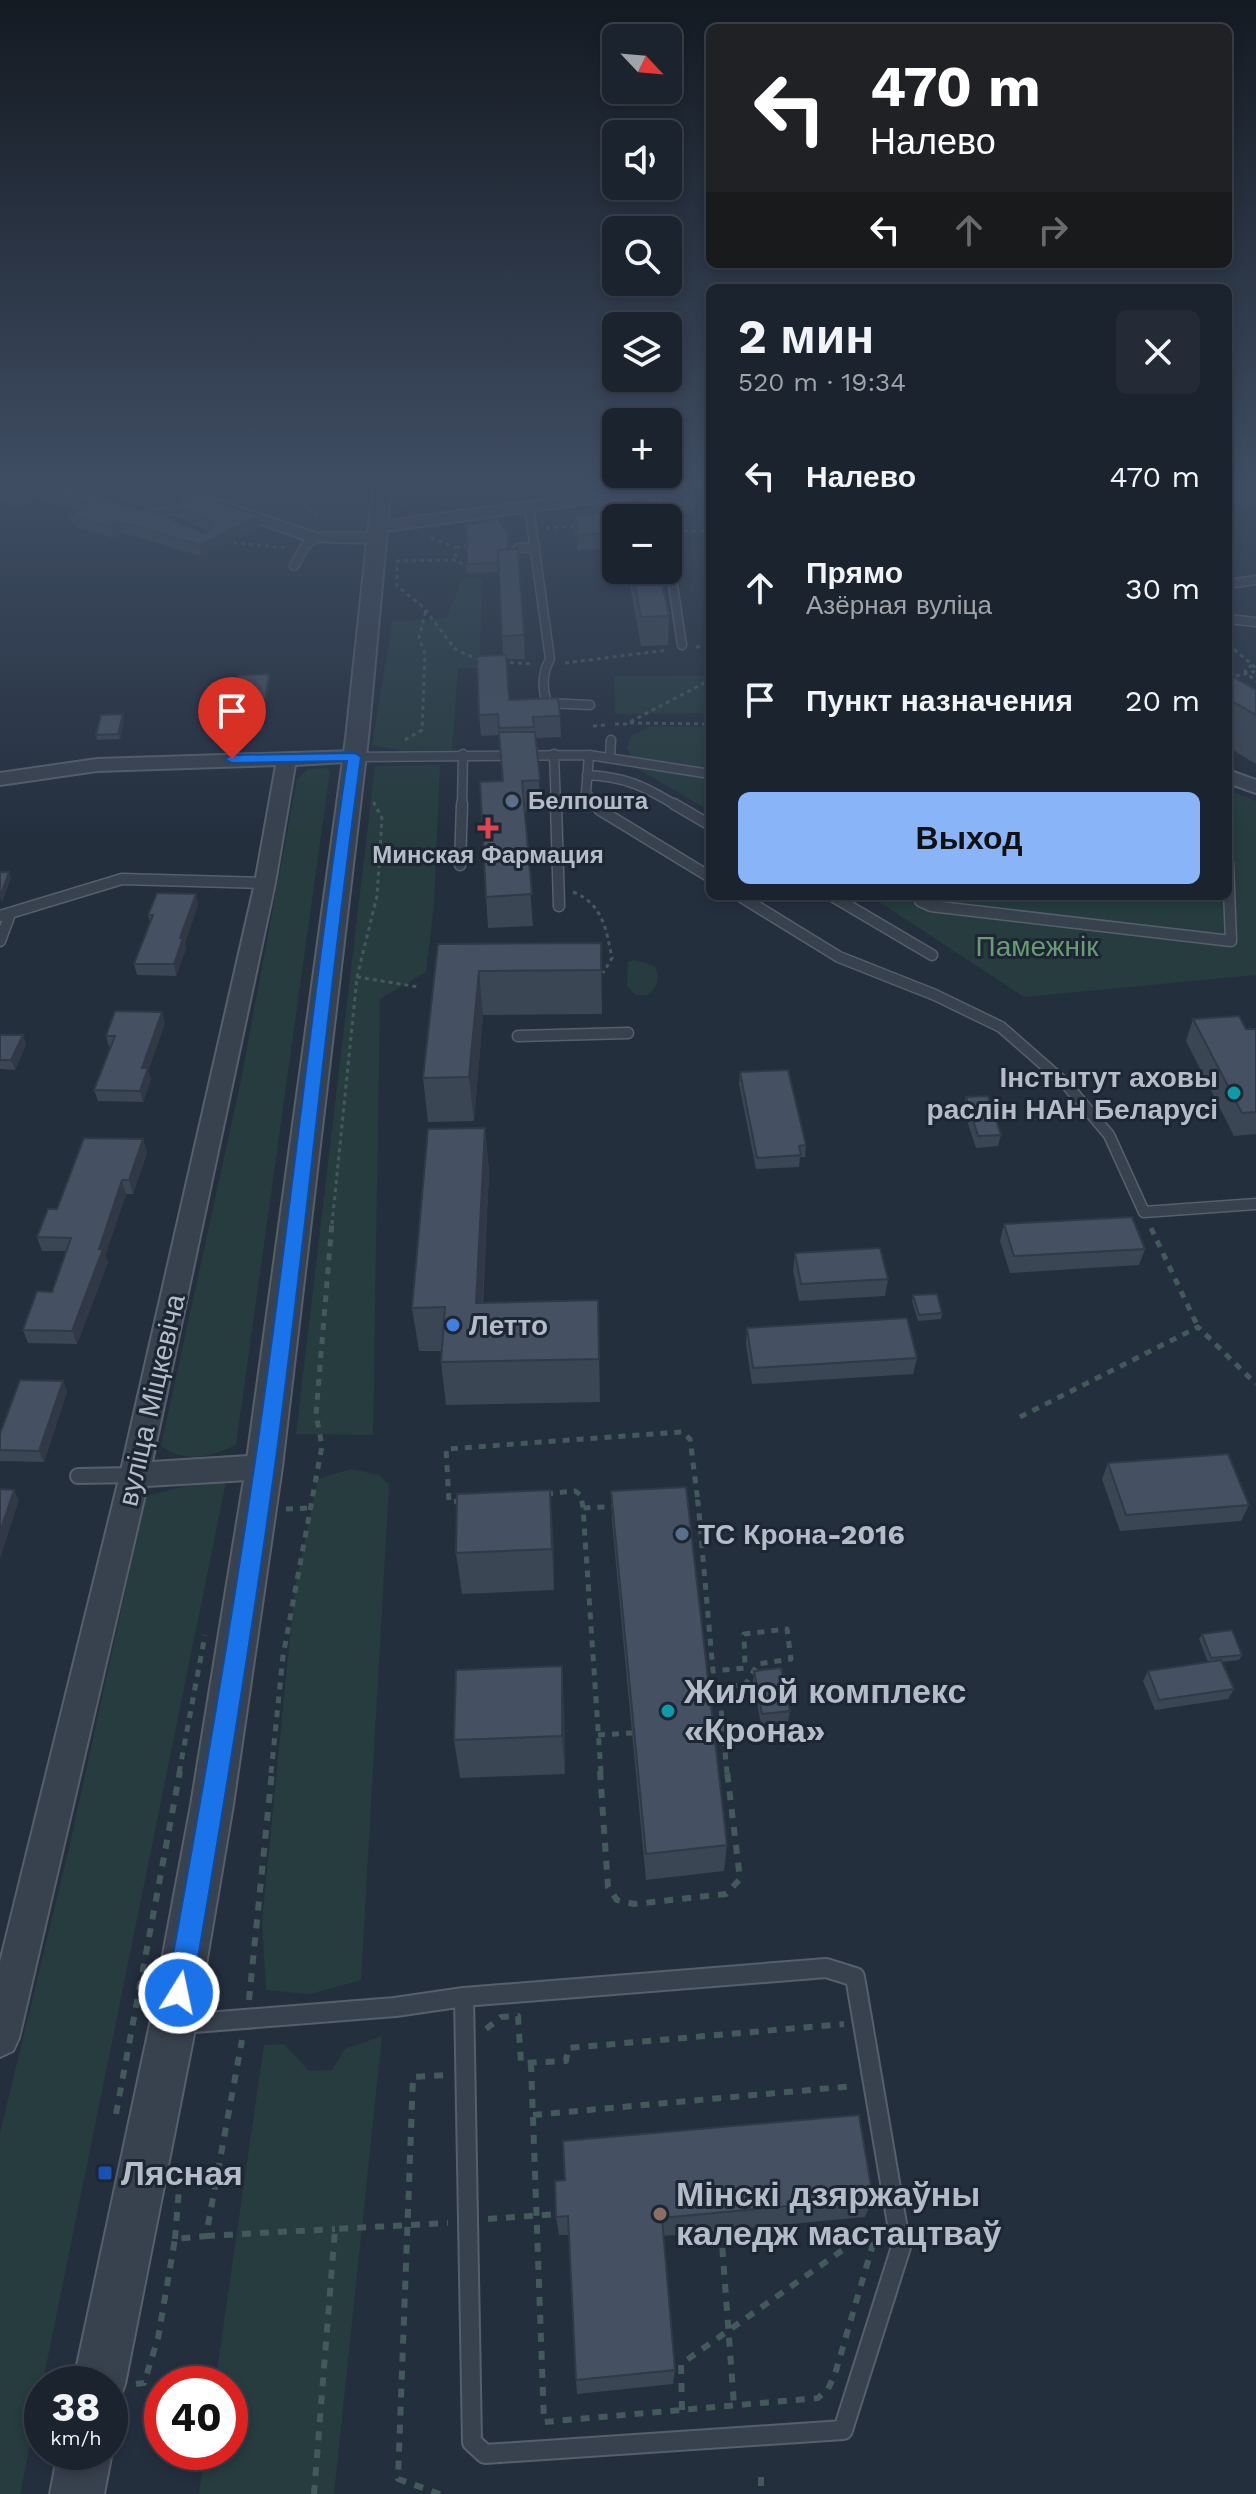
<!DOCTYPE html>
<html lang="ru">
<head>
<meta charset="utf-8">
<style>
	:root { --surface:#1b232e; --page:#242b36; --text:#f1f3f6; --muted:#a0a4aa; --line:#39404a; --accent:#8ab4f8 }
	body { margin:0; font-family:"Work Sans",sans-serif; background:var(--page); color:var(--text); height:100vh; display:flex; flex-direction:column; font-size:30px; white-space:nowrap }
	* { box-sizing:border-box; margin:0 }
	p { font-size:26px; color:var(--muted) }
	.icon { flex:none; width:44px; height:44px; fill:none; stroke:currentColor; stroke-width:2; stroke-linecap:round; stroke-linejoin:round }
	.map { position:relative; flex:1; overflow:hidden }
	.sheet { position:absolute; left:706px; top:284px; width:526px; height:616px; display:flex; flex-direction:column; background:var(--surface); border-radius:12px; box-shadow:0 4px 12px #0003,0 0 0 2px var(--line) }
	.sheet>* { flex:none }
	.hud { position:absolute; left:706px; top:24px; width:526px; height:244px; border-radius:12px; box-shadow:0 4px 12px #0003,0 0 0 2px var(--line); background:#202124; color:#fff; overflow:hidden }
	.needle { width:52px; rotate:116deg }
	.buttons { position:absolute; left:602px; top:24px; display:grid; gap:16px }
	.buttons a { display:grid; place-items:center; width:80px; height:80px; border-radius:12px; background:var(--surface); box-shadow:0 4px 12px #0003,0 0 0 2px var(--line); font-size:40px }
	.speed { position:absolute; left:24px; top:2366px; display:flex; gap:16px; font-size:40px; font-weight:700; text-align:center }
	.speed>* { display:grid; place-content:center; width:104px; height:104px; border-radius:50%; background:var(--surface); box-shadow:0 4px 12px #0003,0 0 0 2px var(--line); line-height:1 }
	.speed small { font-size:20px; font-weight:400 }
	.speed .limit { border:12px solid #d22; background:#fff; color:#111 }
	.pin { position:absolute; display:grid; place-items:center; width:68px; height:68px; color:#fff; margin:-82px -34px; border-radius:50% 50% 50% 0; rotate:-45deg; box-shadow:0 0 8px #0007 }
	.pin .icon { rotate:45deg }
	.me { position:absolute; width:88px; margin:-44px; rotate:10deg; stroke-linejoin:round; filter:drop-shadow(0 0 6px #0008) }
	.turn { display:flex; align-items:center; gap:28px; height:168px; padding:0 32px; font-size:36px }
	.turn .icon { width:104px; height:104px; stroke-width:2.5 }
	.turn b { display:block; font-size:56px; line-height:68px }
	.lanes { display:flex; align-items:center; height:76px; padding:0 32px; background:#0003; justify-content:center; gap:40px; direction:ltr }
	.lanes .off { opacity:.35 }
	.round { display:grid; place-items:center; flex:none; width:84px; height:84px; border-radius:12px; background:var(--page) }
	.overview { display:flex; align-items:center; justify-content:space-between; height:136px; padding:0 32px }
	h1 { font-size:48px; font-weight:700; line-height:60px }
	.primary-button { display:flex; gap:16px; margin-top:auto; padding:16px 32px }
	.primary-button a { flex:1; height:92px; border-radius:12px; background:var(--accent); color:#111; font-size:32px; font-weight:700; line-height:92px; text-align:center }
	ul { padding:0; list-style:none }
	li { display:flex; align-items:center; gap:24px; height:112px; padding:0 32px }
	li div { flex:1 }
	li b { display:block; font-size:30px }
	li em { font-style:normal }
	.map>svg:first-child { display:block }
	.green { fill:#263c3f }
	.lines { fill:none; stroke-linecap:round; stroke-linejoin:round }
	.service-far3-casing { stroke:#565f6c; stroke-width:11 }
	.service-far2-casing { stroke:#565f6c; stroke-width:13 }
	.service-far1-casing { stroke:#565f6c; stroke-width:18 }
	.service-casing { stroke:#565f6c; stroke-width:22 }
	.minor-casing { stroke:#565f6c; stroke-width:4 }
	.tertiary-casing { stroke:#565f6c; stroke-width:4 }
	.path-far2 { stroke:#44595c; stroke-width:3; stroke-dasharray:4 4; stroke-linecap:butt }
	.path-far1 { stroke:#44595c; stroke-width:5; stroke-dasharray:7 7; stroke-linecap:butt }
	.path { stroke:#44595c; stroke-width:6; stroke-dasharray:9 9; stroke-linecap:butt }
	.service-far3 { stroke:#38414e; stroke-width:8 }
	.service-far2 { stroke:#38414e; stroke-width:10 }
	.service-far1 { stroke:#38414e; stroke-width:14 }
	.service { stroke:#38414e; stroke-width:18 }
	.minor { fill:#38414e; fill-rule:evenodd }
	.tertiary { fill:#38414e; fill-rule:evenodd }
	.wall { fill:#3b4654 }
	.shaded-wall { fill:#303945 }
	.building { fill:#455162; stroke:#303945; stroke-width:2 }
	.route { fill:#1a73e8; stroke:#114b97; stroke-width:2 }
	.service-dot { fill:#5c6f8a; stroke:#1d2633; stroke-width:3 }
	.health-dot { fill:#e0444e; stroke:#1d2633; stroke-width:3 }
	.culture-dot { fill:#0f9aa8; stroke:#1d2633; stroke-width:3 }
	.shop-dot { fill:#3f7fe0; stroke:#1d2633; stroke-width:3 }
	.transit-dot { fill:#1a4fb4; stroke:#1d2633; stroke-width:3 }
	.education-dot { fill:#8d6e63; stroke:#1d2633; stroke-width:3 }
	.labels { text-anchor:middle; stroke-width:6; stroke-linejoin:round; paint-order:stroke }
	.far-poi-label { font-size:24px; font-weight:bold; fill:#b4bcc9; stroke:#1d2633; text-anchor:start }
	.park-label { font-size:28px; fill:#6b9a76; stroke:#1d2633 }
	.poi-label { font-size:28px; font-weight:bold; fill:#b4bcc9; stroke:#1d2633; text-anchor:start }
	.street-label { font-size:28px; fill:#b4bcc9; stroke:#1d2633 }
	.near-poi-label { font-size:34px; font-weight:bold; fill:#b4bcc9; stroke:#1d2633; text-anchor:start }
</style>
</head>
<body>
<div class="map">
<svg width="1256" height="2494" viewBox="0 0 1256 2494">
	<rect width="100%" height="100%" fill="#242f3e"/>
	<path class="green" d="M181,486H378L373,541H341Z
		M460,578H483L479,668H458L452,750L404,751L372,745L392,622L446,618L460,587Z
		M710,675V713L615,714L614,676Z
		M651,726L710,727V811L638,769L627,748L631,736Z
		M440,765L434,904L426,972L380,999L373,1435L296,1434L375,766Z
		M326,768L330,771L236,1445C209,1457 187,1464 161,1446L241,1080L297,779L308,769Z
		M1228,790L1256,801V975L1024,997L870,896H1228Z
		M634,960L655,966C660,979 658,987 647,995H636L627,986L628,962Z
		M351,1469L379,1475L389,1485L361,1980L310,1994L266,1990L262,1921L295,1587L318,1479Z
		M209,1480L226,1482L20,2494H0V2133L70,1844L146,1496Z
		M382,2036L334,2494H199L205,2452H230V2384H215L264,2045L284,2044L309,2071L332,2070L345,2049Z"/>
	<g class="lines">
		<defs>
			<path id="service-far3" d="M652,486L661,518
				M529,507L550,659C542,673 542,688 547,703L590,705
				M144,515L165,512L187,502
				M518,548L535,547
				M668,552L682,645
				M294,566L305,546L315,538
				M1228,584L1256,580
				M1228,619L1256,622
				M554,754L556,806
				M589,755L586,793L596,806
				M355,757L589,755L710,774
				M610,757L611,740
				M587,775C626,777 644,786 677,806
				M462,806L463,754"/>
			<path id="service-far2" d="M556,804L559,906
				M595,804L600,810L710,877
				M674,804L710,825
				M460,865L462,804
				M740,896L839,957L935,995L1001,1027L1067,1085L1109,1135L1144,1212L1256,1204
				M832,896L932,955
				M919,896L920,901L931,906L1231,941L1228,863
				M0,916L122,879L265,883
				M0,941L10,914
				M518,1036L628,1033"/>
			<path id="service-far1" d="M78,1476L135,1475"/>
			<path id="service" d="M826,1968L855,1977L901,2247L843,2430L485,2454L472,2442L464,1997Z
				M182,2024L395,2007L464,1997"/>
			<path id="minor" d="M152,486H175L316,533H377L385,538L377,543L309,541Z
				M650,486H693L686,490L378,532L370,527L378,522Z
				M355,751L364,757L362,761L295,765L275,883L152,1462L264,1455L274,1459L279,1467L274,1475L264,1479L147,1486L19,2038L13,2051L0,2057V1962L120,1475L255,883L276,765L97,771L0,785V773L97,759Z
				M1228,770L1256,780V793L1228,783Z"/>
			<path id="tertiary" d="M373,486H391L368,738L282,1467L233,1805L196,2024L125,2384L118,2403L110,2406V2384H73L150,2024L191,1805L246,1467L346,738Z
				M110,2448L112,2452L104,2494H50L58,2452H110Z"/>
		</defs>
		<use href="#service-far3" class="service-far3-casing"/>
		<use href="#service-far2" class="service-far2-casing"/>
		<use href="#service-far1" class="service-far1-casing"/>
		<use href="#service" class="service-casing"/>
		<use href="#minor" class="minor-casing"/>
		<use href="#tertiary" class="tertiary-casing"/>
		<path class="path-far2" d="M276,486L324,520
			M404,489L407,507
			M546,528L578,526
			M668,531H710
			M431,538L456,548V560
			M225,542L288,548
			M456,548L471,544
			M396,561L456,560L467,567
			M397,567V586L423,607L455,649L481,661
			M1228,644L1256,668
			M696,647L710,646
			M502,662L533,664
			M565,663L668,650
			M1252,665L1245,671L1256,682
			M1228,678L1256,671
			M630,723L710,724
			M615,724H626L710,680
			M593,726L606,725
			M405,740L422,730L425,654L419,638L426,610
			M573,892C603,904 606,929 612,958L603,973
			M357,977L419,987
			M332,1224L357,977L377,896L382,818L373,801"/>
		<path class="path-far1" d="M1151,1228L1198,1327
			M1020,1417L1198,1327L1256,1384
			M546,1494L575,1491L581,1495L583,1508
			M461,1501L449,1502L446,1449L682,1432L690,1439L698,1502
			M286,1509L309,1508
			M598,1735L632,1733
			M179,1773L205,1635
			M271,1773L283,1656L322,1446L316,1414L332,1222
			M601,1773L583,1508L698,1502L713,1671L745,1668L744,1634L787,1629L791,1659L758,1664L745,1685L719,1687L727,1773"/>
		<path class="path" d="M600,1771L608,1887L617,1900L634,1904L726,1894L740,1879L727,1771
			M249,2000L272,1771
			M486,2029L501,2017L518,2016L521,2063L566,2061L568,2048L844,2024
			M531,2063L544,2422L818,2398L828,2389L835,2374L876,2234
			M116,2114L180,1771
			M533,2115L854,2086
			M488,2219L558,2214
			M721,2230L734,2405
			M206,2236L335,2229
			M175,2239L180,2176
			M136,2384L144,2383L158,2338L175,2239L206,2236L242,2040
			M682,2410L681,2364L878,2225
			M761,2477V2494
			M314,2494L335,2229L448,2223
			M440,2494L398,2479L413,2077L448,2075"/>
		<use href="#service-far3" class="service-far3"/>
		<use href="#service-far2" class="service-far2"/>
		<use href="#service-far1" class="service-far1"/>
		<use href="#service" class="service"/>
		<use href="#minor" class="minor"/>
		<use href="#tertiary" class="tertiary"/>
	</g>
	<path class="wall" d="M0,486H69L203,533L208,531L174,516L172,505L259,516L261,527L201,556L123,533L113,538L73,526L70,516L78,511L36,499L16,507L0,501Z
		M82,486H172L178,498L146,508Z
		M426,486H448L449,497L427,498Z
		M1228,486H1256V508L1232,504L1228,515Z
		M575,515L616,518V548L578,550L575,530Z
		M466,525L508,549L524,635L525,659H506L509,700L560,716L561,737L536,738L541,810L524,811L533,926L488,928L486,897L502,781L499,735L481,736L479,715L503,655L499,572L467,573Z
		M627,570H659L669,616L668,645L641,646Z
		M1228,674L1256,690V764L1228,747Z
		M124,719L120,739L97,740L96,735Z
		M198,905L185,943L186,949L176,976L137,975L134,964L150,922L148,915Z
		M601,943L602,1014L483,1015L474,1121L428,1122L423,1078L438,944Z
		M1193,1019L1246,1029H1256V1134L1234,1136L1186,1041Z
		M165,1023L148,1071L151,1079L143,1102L98,1101L94,1090L111,1047H109L106,1036Z
		M0,1035H23L26,1045L15,1070L0,1069Z
		M740,1072L806,1145L805,1157H800L799,1167L756,1169L739,1084Z
		M966,1097L1001,1135L998,1146L976,1148L963,1108Z
		M485,1128L489,1172L483,1303L598,1300L600,1402L446,1405L441,1362L442,1351H419L412,1308Z
		M143,1139L147,1153L133,1194H126L105,1256L108,1262L77,1344L28,1343L23,1330L52,1292L66,1251H42L37,1237L57,1209Z
		M1004,1224L1145,1249L1139,1265L1010,1273L1000,1241Z
		M795,1253L888,1279L885,1296L799,1301L793,1270Z
		M913,1295L942,1313L941,1319L918,1321L912,1301Z
		M747,1328L917,1358L913,1374L752,1384L746,1344Z
		M63,1381L67,1392L44,1462L0,1461V1434Z
		M1108,1463L1249,1505L1241,1521L1120,1531L1102,1479Z
		M611,1491L727,1845L724,1871L646,1880L612,1522Z
		M553,1531L554,1590L462,1594L456,1553Z
		M1202,1634L1242,1655L1239,1660L1222,1662L1234,1689L1228,1699L1155,1710L1143,1681L1148,1671L1208,1662L1199,1639Z
		M754,1671L790,1711L788,1721L761,1724L753,1682Z
		M564,1705L565,1774L460,1778L454,1740Z
		M873,2198L865,2217L663,2236L675,2370L673,2384L577,2394L576,2380L569,2235H559L556,2217Z"/>
	<path class="shaded-wall" d="M33,488L36,499L16,507L13,497Z
		M176,488L178,498L146,508L143,497Z
		M259,516L261,527L201,556L199,545Z
		M120,522L123,533L113,538L110,527Z
		M269,674L270,679L263,731L226,735L225,730Z
		M123,714L124,719L120,739L118,734Z
		M9,872L11,878L2,903L0,897Z
		M196,894L198,905L185,943L186,949L176,976L174,964L180,938Z
		M479,971L483,1015L474,1121L469,1077Z
		M162,1012L165,1023L148,1071L151,1079L143,1102L140,1091L142,1068Z
		M23,1035L26,1045L15,1070L11,1060Z
		M485,1128L489,1172L480,1346L476,1303Z
		M143,1139L147,1153L133,1194L129,1180Z
		M122,1180L126,1194L105,1256L108,1262L77,1344L72,1331Z
		M63,1381L67,1392L44,1462L39,1451Z
		M14,1490L19,1500L0,1559V1532Z
		M550,1490L553,1531L554,1590L552,1549Z
		M562,1666L564,1705L565,1774L562,1736Z"/>
	<path class="building" d="M0,486H69L140,511L149,510L203,533L211,530L210,521L172,505L195,494L259,516L199,545L120,522L110,527L70,516L91,505L33,488L13,497L0,491Z
		M111,486H172L176,488L143,497Z
		M426,486H448V487L426,488Z
		M1228,486H1256V493L1236,490L1228,510Z
		M626,513L627,518H616V533L578,535L575,515Z
		M498,519L508,534V549L498,550V563L467,564L466,525Z
		M518,549L524,635L502,636L498,550Z
		M632,570H659L669,616L641,617Z
		M506,655L509,700L558,698L560,716L533,717L534,727L499,728L498,714L479,715L477,656Z
		M269,674L262,726L225,730L238,675Z
		M1228,674L1256,690V715L1228,699Z
		M123,714L118,734L96,735L101,715Z
		M499,732H535L540,780L522,781L532,894L486,897L480,782L503,781Z
		M0,872H9L0,897Z
		M157,893L196,894L180,938H183L174,964H134L153,915H148Z
		M601,943V970L479,971L469,1077L423,1078L438,944Z
		M115,1011L162,1012L142,1068H148L140,1091L94,1090L115,1036H106Z
		M1239,1016L1246,1029H1256V1112L1242,1113L1193,1019Z
		M0,1035H23L11,1060H0Z
		M788,1070L806,1145L799,1146L801,1155L757,1158L740,1072Z
		M988,1096L1001,1135L978,1136L966,1097Z
		M485,1128L476,1303L598,1300L599,1359L441,1362L445,1307L412,1308L428,1129Z
		M84,1138L143,1139L129,1180H122L99,1249H103L72,1331L23,1330L37,1291L52,1292L71,1238L37,1237L48,1209H57Z
		M1132,1217L1145,1249L1014,1256L1004,1224Z
		M880,1248L888,1279L801,1284L795,1253Z
		M937,1294L942,1313L919,1315L913,1295Z
		M907,1318L917,1358L753,1368L747,1328Z
		M20,1380L63,1381L39,1451L0,1450V1434Z
		M1228,1454L1249,1505L1126,1515L1108,1463Z
		M686,1487L727,1845L646,1854L611,1491Z
		M0,1489L14,1490L0,1532Z
		M550,1490L552,1549L456,1553L457,1494Z
		M1232,1630L1242,1655L1211,1658L1202,1634Z
		M1221,1660L1234,1689L1159,1700L1148,1671Z
		M562,1666V1736L454,1740L456,1670Z
		M781,1668L790,1711L762,1714L754,1671Z
		M859,2115L873,2198L662,2218L675,2370L576,2380L568,2216L556,2217L555,2181L565,2180L563,2141Z"/>
	<linearGradient id="sky" x2="0" y2="1"><stop stop-color="#141a22"/><stop offset="0.58" stop-color="#3f4d63"/><stop offset="1" stop-color="#3f4d63" stop-opacity="0"/></linearGradient>
	<rect width="1256" height="835" fill="url(#sky)"/>
	<path class="route" d="M355,753L361,757C328,993 307,1230 275,1466C251,1642 222,1818 192,1993L188,2002L179,2006L169,2002L166,1993C198,1819 228,1644 254,1468C289,1233 312,996 347,761L232,763L225,759L232,755Z"/>
	<g class="service-dot">
		<circle cx="512" cy="801" r="8"/>
		<circle cx="682" cy="1534" r="8"/>
	</g>
	<path class="health-dot" d="M484 816h8v8h8v8h-8v8h-8v-8h-8v-8h8z"/>
	<g class="culture-dot">
		<circle cx="1234" cy="1093" r="8"/>
		<circle cx="668" cy="1711" r="8"/>
	</g>
	<circle class="shop-dot" cx="453" cy="1325" r="8"/>
	<rect class="transit-dot" x="97" y="2165" width="16" height="16" rx="4"/>
	<circle class="education-dot" cx="660" cy="2214" r="8"/>
	<g class="labels">
		<g class="far-poi-label">
			<text x="528" y="809">Белпошта</text>
			<text x="488" y="863" text-anchor="middle">Минская Фармация</text>
		</g>
		<g class="park-label">
			<text x="1037" y="956">Памежнік</text>
		</g>
		<g class="poi-label">
			<text x="1218" y="1087" text-anchor="end">Інстытут аховы<tspan x="1218" dy="32">раслін НАН Беларусі</tspan></text>
			<text x="469" y="1335">Летто</text>
			<text x="698" y="1544">ТС Крона-2016</text>
		</g>
		<g class="street-label">
			<text transform="translate(151 1400) rotate(-77)" y="10">вуліца Міцкевіча</text>
		</g>
		<g class="near-poi-label">
			<text x="684" y="1703">Жилой комплекс<tspan x="684" dy="39">«Крона»</tspan></text>
			<text x="121" y="2185">Лясная</text>
			<text x="676" y="2206">Мінскі дзяржаўны<tspan x="676" dy="39">каледж мастацтваў</tspan></text>
		</g>
	</g>
</svg>
<div class="buttons">
<a><svg class="needle" viewBox="-14 -14 28 28"><path d="M0-13l5 13h-10z" fill="#e53935"/><path d="M0 13l5-13h-10z" fill="#a0a4aa"/></svg></a>
<a><svg class="icon" aria-label="sound" viewBox="0 0 24 24"><path d="M4 9h4l5-4v14l-5-4H4zM17 9q2 3 0 6"/></svg></a>
<a><svg class="icon" aria-label="search" viewBox="0 0 24 24"><circle cx="10" cy="10" r="6"/><path d="M15 15l6 6"/></svg></a>
<a><svg class="icon" aria-label="layers" viewBox="0 0 24 24"><path d="M12 4l9 5-9 5-9-5zM3 14l9 5 9-5"/></svg></a>
<a>+</a>
<a>−</a>
</div>
<div class="speed"><div>38<small>km/h</small></div><div class="limit">40</div></div>
<div class="pin" style="left:232px;top:759px;background:#d93025"><svg class="icon" aria-label="arrive" viewBox="0 0 24 24"><path d="M6 21V4h12l-3 4 3 4H6"/></svg></div>
<svg class="me" style="left:179px;top:1993px" viewBox="-20 -20 40 40"><circle r="17" fill="#1a73e8" stroke="#fff" stroke-width="3"/><path d="M0-11L8 9 0 5-8 9z" fill="#fff"/></svg>
<div class="hud">
<div class="turn"><svg class="icon" aria-label="left" viewBox="0 0 24 24"><path d="M17 20v-9H6M10 6l-5 5 5 5"/></svg><div><b>470 m</b>Налево</div></div>
<div class="lanes"><svg class="icon" aria-label="left" viewBox="0 0 24 24"><path d="M17 20v-9H6M10 6l-5 5 5 5"/></svg><svg class="icon off" aria-label="ahead" viewBox="0 0 24 24"><path d="M12 20V5M6 11l6-6 6 6"/></svg><svg class="icon off" aria-label="right" viewBox="0 0 24 24"><path d="M7 20v-9h11M14 6l5 5-5 5"/></svg></div>
</div>
<section class="sheet">
<div class="overview"><div><h1>2 мин</h1><p>520 m · 19:34</p></div><a class="round"><svg class="icon" aria-label="close" viewBox="0 0 24 24"><path d="M6 6l12 12M18 6L6 18"/></svg></a></div>
<ul>
<li><svg class="icon" aria-label="left" viewBox="0 0 24 24"><path d="M17 20v-9H6M10 6l-5 5 5 5"/></svg><div><b>Налево</b></div><em>470 m</em></li>
<li><svg class="icon" aria-label="ahead" viewBox="0 0 24 24"><path d="M12 20V5M6 11l6-6 6 6"/></svg><div><b>Прямо</b><p>Азёрная вуліца</p></div><em>30 m</em></li>
<li><svg class="icon" aria-label="arrive" viewBox="0 0 24 24"><path d="M6 21V4h12l-3 4 3 4H6"/></svg><div><b>Пункт назначения</b></div><em>20 m</em></li>
</ul>
<div class="primary-button"><a>Выход</a></div>
</section>
</div>
</body>
</html>
